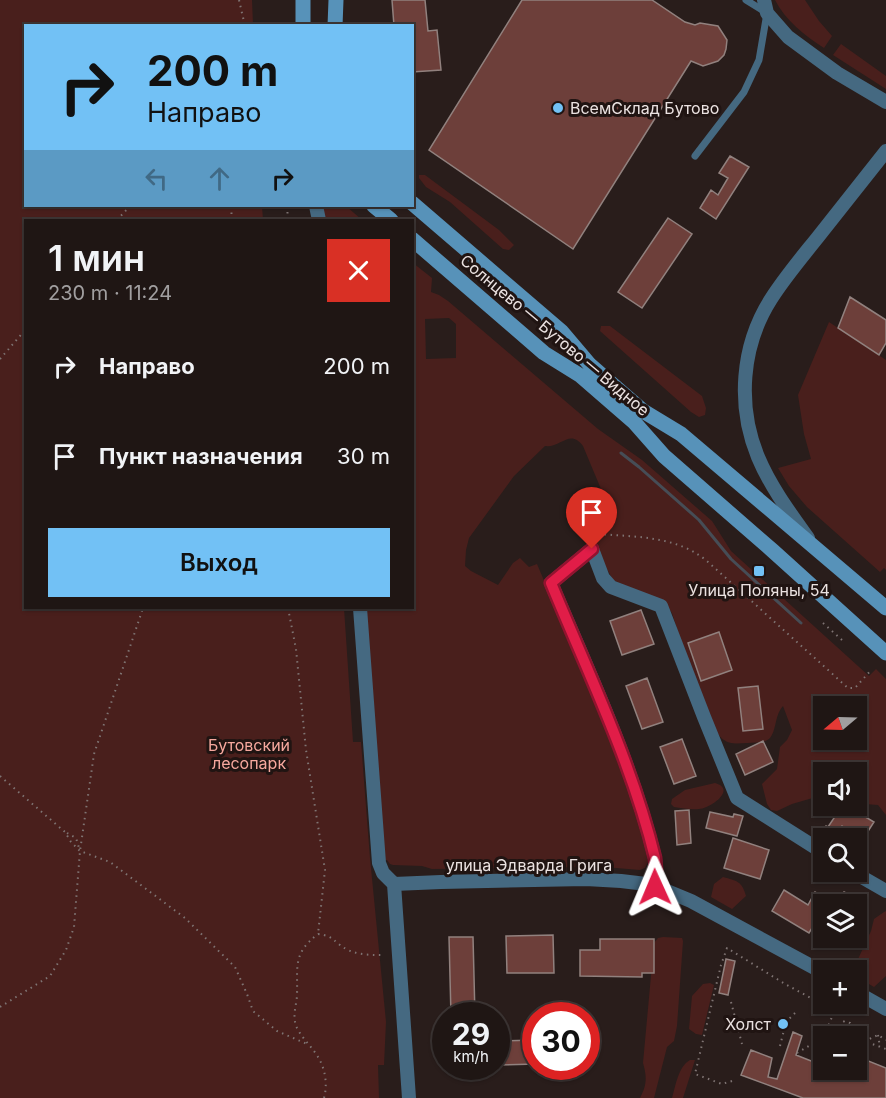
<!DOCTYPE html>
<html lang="ru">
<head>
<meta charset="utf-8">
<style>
	:root { --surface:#1f1614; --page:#2c2322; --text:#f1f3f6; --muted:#a19fa0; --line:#3c3534; --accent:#72c1f5 }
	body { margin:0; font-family:Inter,sans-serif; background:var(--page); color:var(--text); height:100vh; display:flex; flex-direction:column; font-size:22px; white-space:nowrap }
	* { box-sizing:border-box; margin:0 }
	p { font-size:20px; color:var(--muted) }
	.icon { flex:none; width:33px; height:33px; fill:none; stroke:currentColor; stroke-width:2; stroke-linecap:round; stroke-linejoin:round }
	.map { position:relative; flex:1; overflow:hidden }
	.sheet { position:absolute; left:24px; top:219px; width:390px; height:390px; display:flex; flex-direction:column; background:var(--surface); border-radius:0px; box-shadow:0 2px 4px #0004,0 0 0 2px var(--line) }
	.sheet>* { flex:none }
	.banner { position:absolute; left:24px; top:24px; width:390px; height:183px; border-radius:0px; box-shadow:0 2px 4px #0004,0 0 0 2px var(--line); background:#72c1f5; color:#111; overflow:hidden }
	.needle { width:39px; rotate:251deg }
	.tools { position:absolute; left:813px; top:696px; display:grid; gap:12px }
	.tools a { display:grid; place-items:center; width:54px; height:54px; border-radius:0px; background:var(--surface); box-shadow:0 2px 4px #0004,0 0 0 2px var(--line); font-size:30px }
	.speed { position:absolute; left:432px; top:1002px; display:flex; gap:12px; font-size:30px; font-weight:700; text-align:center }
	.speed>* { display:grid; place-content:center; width:78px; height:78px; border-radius:50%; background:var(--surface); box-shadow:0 2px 4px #0004,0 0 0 2px var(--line); line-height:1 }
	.speed small { font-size:15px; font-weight:400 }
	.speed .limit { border:9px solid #d22; background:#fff; color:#111 }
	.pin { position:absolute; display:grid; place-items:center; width:51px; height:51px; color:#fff; margin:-62px -26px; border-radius:50% 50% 50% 0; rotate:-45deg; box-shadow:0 0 6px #0007 }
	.pin .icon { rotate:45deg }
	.me { position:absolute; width:66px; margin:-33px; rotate:359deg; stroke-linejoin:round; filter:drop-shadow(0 0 4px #0008) }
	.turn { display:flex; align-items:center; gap:21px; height:126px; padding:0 24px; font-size:27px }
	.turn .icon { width:78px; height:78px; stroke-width:2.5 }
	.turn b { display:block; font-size:42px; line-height:51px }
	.lanes { display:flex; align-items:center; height:57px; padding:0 24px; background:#0003; justify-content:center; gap:30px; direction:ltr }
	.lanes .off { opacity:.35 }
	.round { display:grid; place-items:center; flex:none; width:63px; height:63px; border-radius:0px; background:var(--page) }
	.head { display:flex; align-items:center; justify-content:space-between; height:102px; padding:0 24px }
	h1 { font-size:36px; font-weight:600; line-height:45px }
	.cta { display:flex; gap:12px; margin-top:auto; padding:12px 24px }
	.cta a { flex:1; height:69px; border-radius:0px; background:var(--accent); color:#111; font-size:24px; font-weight:600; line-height:69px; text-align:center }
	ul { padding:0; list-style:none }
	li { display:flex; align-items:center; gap:18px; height:90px; padding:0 24px }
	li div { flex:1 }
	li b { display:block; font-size:22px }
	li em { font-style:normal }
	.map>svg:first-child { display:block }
	.green { fill:#491f1c; fill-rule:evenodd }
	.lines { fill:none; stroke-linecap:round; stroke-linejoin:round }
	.stream { stroke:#464d56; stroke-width:3 }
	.building { fill:#6d3f3a; stroke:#91817e; stroke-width:1.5 }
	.path { stroke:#7f7473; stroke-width:2; stroke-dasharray:1.5 4.5; stroke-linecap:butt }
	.service { stroke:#456981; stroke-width:7 }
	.minor { stroke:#456981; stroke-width:14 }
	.secondary { stroke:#5792b9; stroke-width:15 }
	.route-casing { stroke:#92132f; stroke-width:15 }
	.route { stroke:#e11d48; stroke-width:10 }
	.poi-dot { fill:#72c1f5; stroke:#201412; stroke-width:2 }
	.labels { text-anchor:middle; stroke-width:6; stroke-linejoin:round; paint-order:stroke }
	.poi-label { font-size:16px; fill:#ebe2e1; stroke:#201412; text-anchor:start }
	.street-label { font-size:16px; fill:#ebe2e1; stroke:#201412 }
	.park-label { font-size:16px; fill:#f7a89e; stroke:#201412 }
</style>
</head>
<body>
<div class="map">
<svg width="886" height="1098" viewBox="0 0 886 1098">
	<rect width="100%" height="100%" fill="#291d1b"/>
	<path class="green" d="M0,0H252L253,25L26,26V206H262L263,220H26V608H344L353,742H361L370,858L386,1022L384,1065H378L379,1098H0Z
		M775,0H805L819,21L832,36L824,48C805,36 785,20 775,0Z
		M841,44L886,76V89L833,55Z
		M419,175H425L499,230L514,245L509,250L503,249L450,202L426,187L419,178Z
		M320,206H346L362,220H323Z
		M413,263L432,278L431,292L439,295L448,301L598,429L642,460L712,521L731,551L869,676L876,669L886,679V815L878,805L865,804L860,803L857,796L856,772H824L823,795L792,804L777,811L771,810L767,804L762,784L777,769L780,747L787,740L792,730L783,706C774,716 777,731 769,739C762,744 755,742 747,743C739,743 731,745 724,740C704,725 681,640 672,613L667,606L613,580L584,528L585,525L583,521L606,501L583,446C570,428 561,448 545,446L514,476L469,538L466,550L465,566L471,571L498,585L513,563L520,558L529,567L537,564L611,739L631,792L650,861L648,862L645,868L640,870L616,868L585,867L432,869L422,866L393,865L390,864L387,860H384L364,608H412ZM449,318L456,324V358L426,359L425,319ZM824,706H856V740H824Z
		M829,322L886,360V570L884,568L880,572L807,507L789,486L778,468L811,459L804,434L798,395Z
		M601,326H610L702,396L706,408L705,415L699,417L691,412L600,331Z
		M715,783C737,789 711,808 699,809C691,810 682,808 674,807L671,804L672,799L685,790Z
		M723,877C737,881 742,881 746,896L732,909L711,897L714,884Z
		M886,911V976L874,987L857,977L856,970H853L871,931L874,919L884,912Z
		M663,937L682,938L683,941L677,1026L674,1041L667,1047L654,1098H640C647,1085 647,1077 643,1063L654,943L658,938Z
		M710,983L714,985L702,1035L696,1034L689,1029L692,996L703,984Z
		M690,1060H695L683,1098H672C676,1085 678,1067 690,1060Z"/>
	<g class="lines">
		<path class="stream" d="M621,453L639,467L699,520L731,559L801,623"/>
	</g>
	<path class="building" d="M392,0H425L428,31L437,30L441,70L412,72V26H394Z
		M522,0H652L685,22L695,25L700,23L718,26L727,40L726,49L724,55L718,61L703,66L691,61L573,249L429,150Z
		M730,156L749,167L716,219L700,208L711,190L718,195L728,178L719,173Z
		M668,218L692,234L642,308L618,292Z
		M850,297L886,320V343L879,355L838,328Z
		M641,610L654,644L622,655L610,621Z
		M719,632L732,670L701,681L688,643Z
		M647,678L663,722L642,729L626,686Z
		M758,686L763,729L743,731L738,688Z
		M682,739L696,776L674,784L660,747Z
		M763,741L773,762L745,775L736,754Z
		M842,806H847L874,822L863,839L842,826L835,838H819L826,826L828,827Z
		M689,810L691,843L677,845L675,811Z
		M710,812L733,817L734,814L743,816L737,836L706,828Z
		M733,838L769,850L760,879L724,868Z
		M784,890L808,905L815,892L828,899L825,904H824V908L809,933L772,911Z
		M844,892L868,904H837Z
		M553,935L554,973H507L506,936Z
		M449,937H473L475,1016H451Z
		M600,939H654V973H642V977L580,976V950H600Z
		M726,959L735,961L728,995L719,993Z
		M793,1032L802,1036L796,1055L824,1066V1070H856V1056L886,1068V1098H803L741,1075L751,1050L772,1058L768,1077L777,1079Z
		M536,1040V1064L496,1065V1041Z"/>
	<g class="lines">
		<path class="path" d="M239,0L245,26
			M287,206L288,220
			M117,220L130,206
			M231,220L232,206
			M0,359L26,329
			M594,538L599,534C637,537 677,536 707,561L848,688H855L872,669
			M288,608L296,649L306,750L325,870L318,934
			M823,623L842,640
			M0,776L65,832L71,842L80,851L110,862L185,918L235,967L247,994L253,1011L277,1031L307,1044
			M67,833L76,838L79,848
			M731,1002L742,1044
			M0,1007L50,976L66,950L74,927L80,851L94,754L143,608
			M878,1035L880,1047
			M824,1036L837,1005
			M854,1036L841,1030C839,1026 840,1023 845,1021L850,1023L856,1036
			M856,1038L886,1049
			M780,1046L786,1022L796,1012
			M862,1047L865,1041L878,1035L886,1040
			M797,1053L824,1037
			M732,1081L722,1084L695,1074L721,965L727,948L785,984L835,1011
			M324,1098C328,1084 325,1066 316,1054C310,1045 302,1038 297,1028C292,1017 296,1007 297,996C298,967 292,954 318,934C335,936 334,943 348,950C359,955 371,955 382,955"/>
		<path class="service" d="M695,156L744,92L759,60L767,13L746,0"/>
		<path class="minor" d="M764,0L767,13L788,37L837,73L886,102
			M316,206L319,220
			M808,538C790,513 770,486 758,457C737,406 741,346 771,299C785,277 802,257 818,237C841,208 863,180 886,151
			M360,608L379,863L383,873L394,884
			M853,872L886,891
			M394,884L441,882L586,879L621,881L646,884L662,889L691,901L824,973
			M394,884L409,1098
			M655,887L656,870L655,858C632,763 589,673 551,583L592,549L603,578L611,587L661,606L704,717L737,798L824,853
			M856,992L886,1009"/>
		<path class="secondary" d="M303,0V26
			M335,26L336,0
			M412,203L562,332L590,365L643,411L681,434L886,608
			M374,206L391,220
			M412,239L544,353L581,376L634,422L664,456L773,551L886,653"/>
	</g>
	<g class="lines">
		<defs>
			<path id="route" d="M592,549L551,583C588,673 632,763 655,858L656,870L655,887"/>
		</defs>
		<use href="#route" class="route-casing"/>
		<use href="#route" class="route"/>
	</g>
	<g class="poi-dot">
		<circle cx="558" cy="108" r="6"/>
		<rect x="753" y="565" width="12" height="12" rx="3"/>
		<circle cx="783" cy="1024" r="6"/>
	</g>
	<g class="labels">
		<g class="poi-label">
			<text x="570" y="114">ВсемСклад Бутово</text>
			<text x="759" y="596" text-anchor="middle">Улица Поляны, 54</text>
			<text x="771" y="1030" text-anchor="end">Холст</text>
		</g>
		<g class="street-label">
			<text transform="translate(555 335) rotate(40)" y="6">Солнцево — Бутово — Видное</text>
			<text x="529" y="871">улица Эдварда Грига</text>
		</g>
		<g class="park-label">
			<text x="249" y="751">Бутовский<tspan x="249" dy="18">лесопарк</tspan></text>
		</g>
	</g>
</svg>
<div class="tools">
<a><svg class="needle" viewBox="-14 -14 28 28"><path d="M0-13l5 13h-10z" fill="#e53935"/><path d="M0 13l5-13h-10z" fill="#a19fa0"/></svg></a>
<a><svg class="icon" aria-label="sound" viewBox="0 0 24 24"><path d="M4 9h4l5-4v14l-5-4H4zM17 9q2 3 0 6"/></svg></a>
<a><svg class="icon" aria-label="search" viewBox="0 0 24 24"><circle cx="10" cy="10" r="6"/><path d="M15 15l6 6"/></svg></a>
<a><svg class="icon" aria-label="layers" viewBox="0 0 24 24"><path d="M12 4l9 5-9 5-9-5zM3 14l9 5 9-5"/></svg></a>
<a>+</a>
<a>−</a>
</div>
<div class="speed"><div>29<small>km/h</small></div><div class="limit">30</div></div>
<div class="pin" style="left:592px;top:549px;background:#d93025"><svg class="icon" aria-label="arrive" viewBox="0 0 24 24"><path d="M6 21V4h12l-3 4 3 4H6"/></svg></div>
<svg class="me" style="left:655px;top:887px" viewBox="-20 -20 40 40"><path d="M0-17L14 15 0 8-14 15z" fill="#e11d48" stroke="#fff" stroke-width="4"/></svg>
<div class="banner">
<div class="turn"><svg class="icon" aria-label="right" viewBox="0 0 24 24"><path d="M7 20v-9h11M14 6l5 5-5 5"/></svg><div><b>200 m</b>Направо</div></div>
<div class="lanes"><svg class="icon off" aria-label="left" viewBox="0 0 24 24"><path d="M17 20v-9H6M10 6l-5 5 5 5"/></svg><svg class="icon off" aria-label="ahead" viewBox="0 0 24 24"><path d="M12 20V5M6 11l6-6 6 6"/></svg><svg class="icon" aria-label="right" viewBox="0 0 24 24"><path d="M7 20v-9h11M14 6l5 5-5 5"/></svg></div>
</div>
<section class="sheet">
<div class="head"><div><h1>1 мин</h1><p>230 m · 11:24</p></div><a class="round" style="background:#d93025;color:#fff"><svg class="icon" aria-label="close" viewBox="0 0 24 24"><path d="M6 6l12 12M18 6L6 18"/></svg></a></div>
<ul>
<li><svg class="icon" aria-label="right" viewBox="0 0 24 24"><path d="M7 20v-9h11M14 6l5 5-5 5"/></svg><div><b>Направо</b></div><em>200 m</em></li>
<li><svg class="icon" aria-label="arrive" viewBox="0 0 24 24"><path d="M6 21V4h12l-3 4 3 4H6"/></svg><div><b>Пункт назначения</b></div><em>30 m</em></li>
</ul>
<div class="cta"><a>Выход</a></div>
</section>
</div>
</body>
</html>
